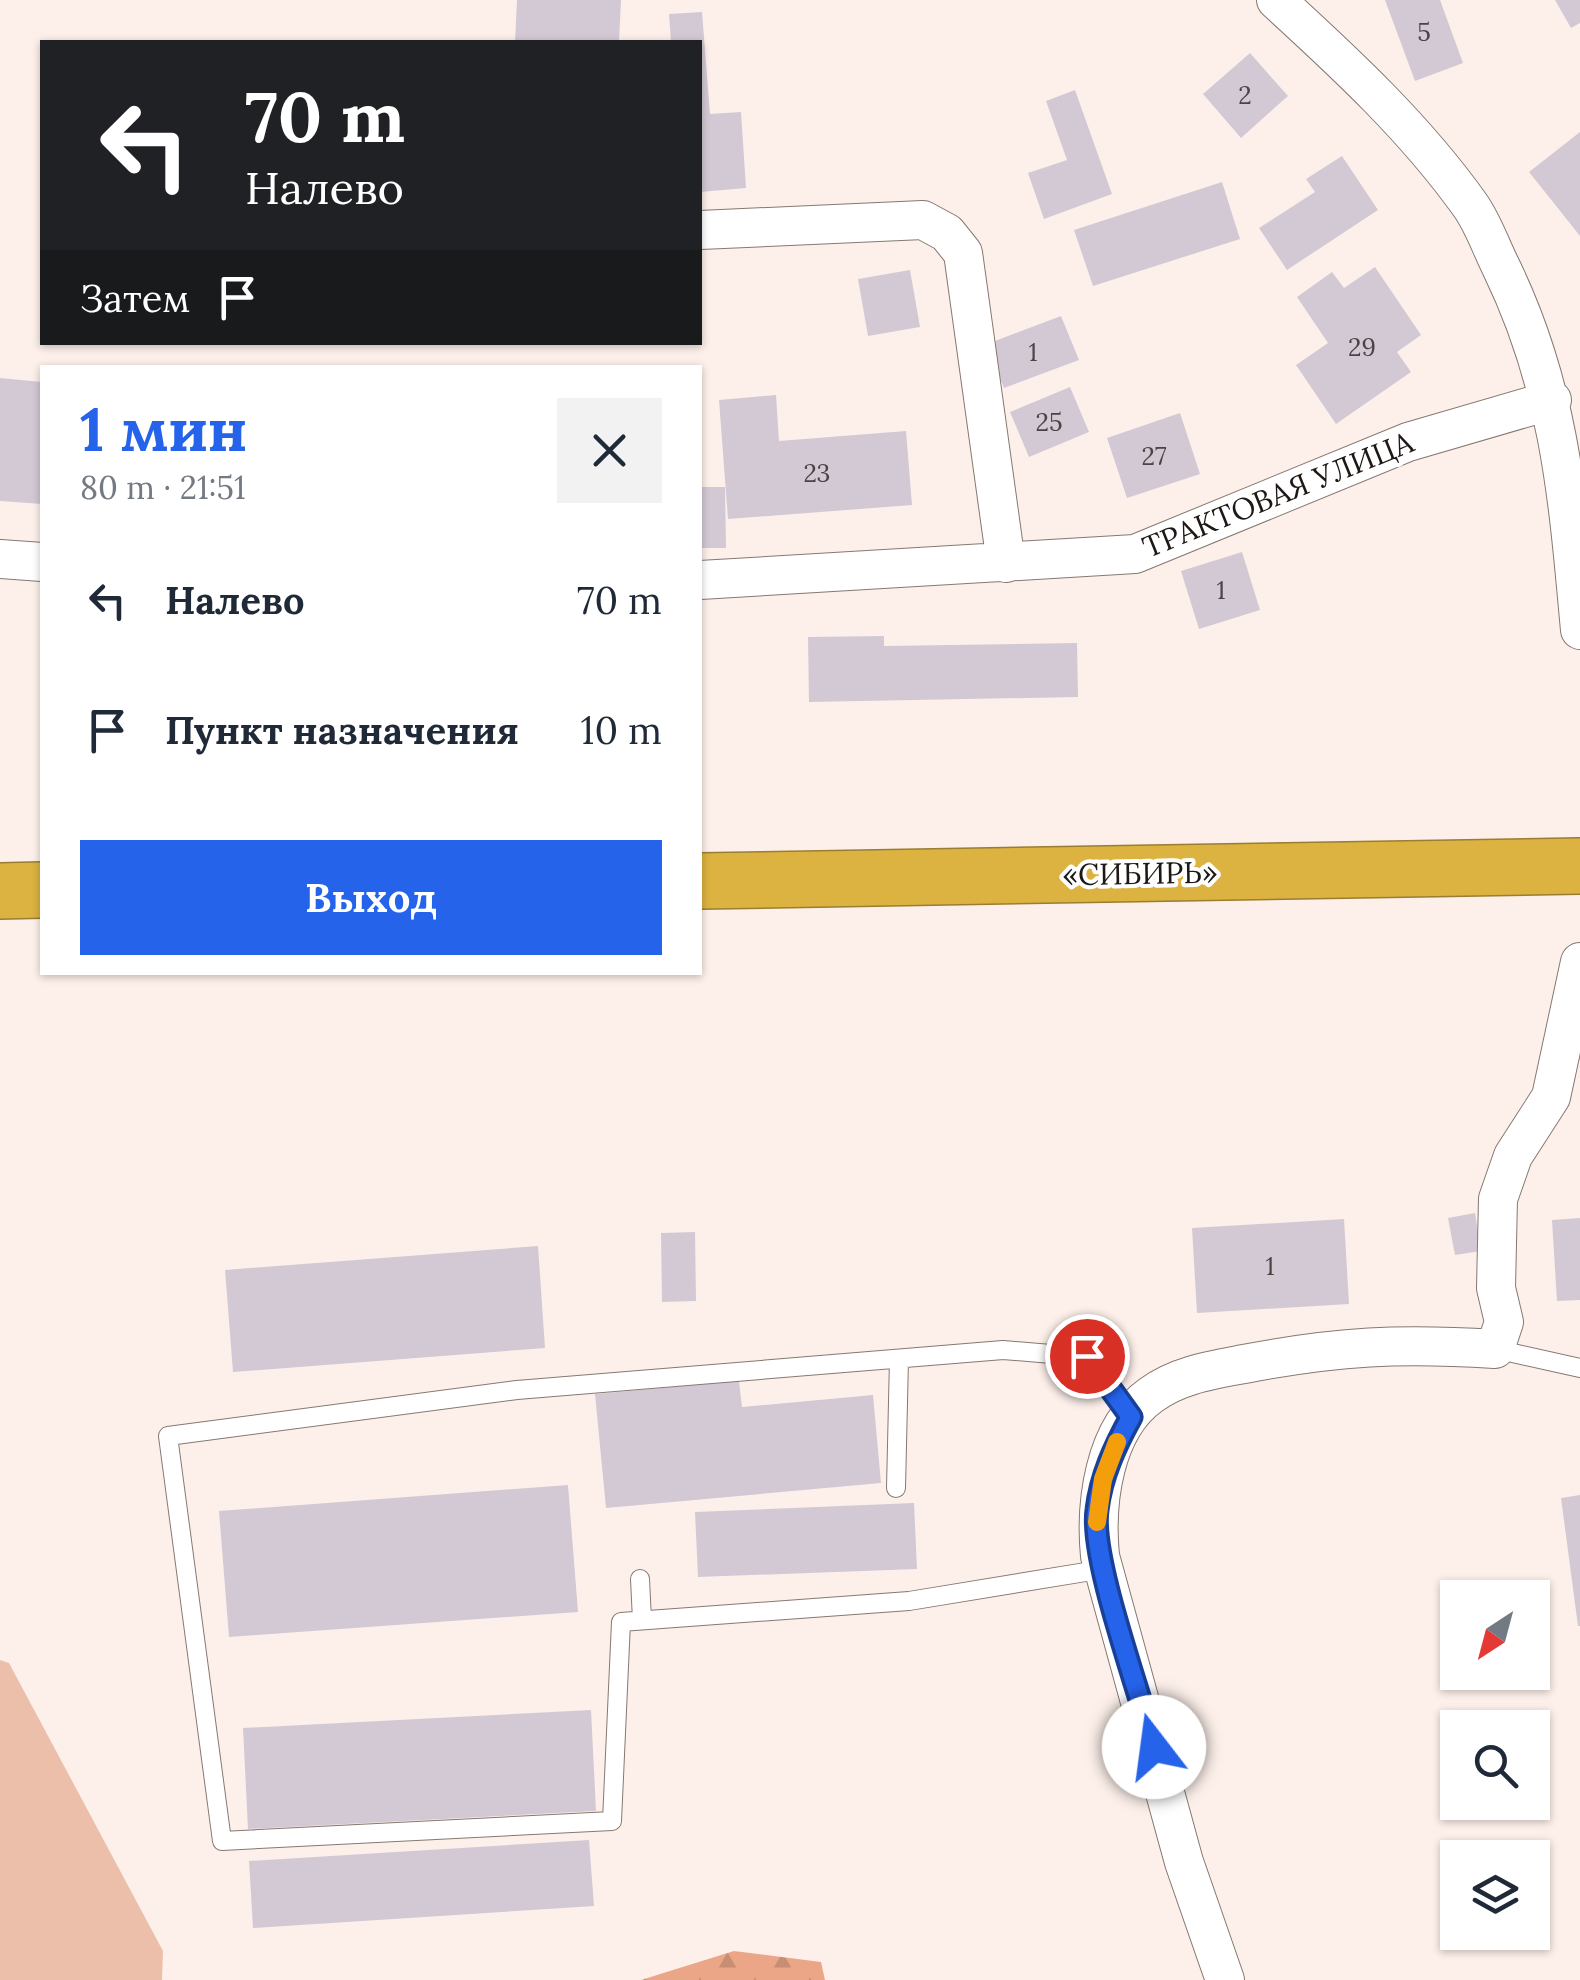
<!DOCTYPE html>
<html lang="ru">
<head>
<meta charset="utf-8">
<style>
	:root { --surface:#fff; --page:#f2f2f3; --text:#1f2937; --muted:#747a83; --accent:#2563eb }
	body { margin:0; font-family:Lora,serif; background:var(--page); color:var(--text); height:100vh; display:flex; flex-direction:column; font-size:38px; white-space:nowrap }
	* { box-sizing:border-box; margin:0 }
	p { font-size:32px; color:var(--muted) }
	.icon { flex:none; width:55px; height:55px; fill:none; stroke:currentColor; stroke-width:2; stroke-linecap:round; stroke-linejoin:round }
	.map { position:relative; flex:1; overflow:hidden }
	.drawer { position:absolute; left:40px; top:365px; width:662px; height:610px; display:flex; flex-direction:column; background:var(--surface); border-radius:0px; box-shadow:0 2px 8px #0004 }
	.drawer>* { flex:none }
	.banner { position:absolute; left:40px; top:40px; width:662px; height:305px; border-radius:0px; box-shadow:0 2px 8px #0004; background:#202124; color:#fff; overflow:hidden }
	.needle { width:65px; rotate:216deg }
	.controls { position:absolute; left:1440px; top:1580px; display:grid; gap:20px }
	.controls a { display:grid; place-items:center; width:110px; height:110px; border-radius:0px; background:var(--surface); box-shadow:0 2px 8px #0004; font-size:50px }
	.pin { position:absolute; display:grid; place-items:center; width:85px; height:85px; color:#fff; margin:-42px; border:5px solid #fff; border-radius:50%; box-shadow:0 2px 10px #0007 }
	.me { position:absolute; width:110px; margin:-55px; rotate:345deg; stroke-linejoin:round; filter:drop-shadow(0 0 8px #0008) }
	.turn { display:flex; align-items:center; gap:35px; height:210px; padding:0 40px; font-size:45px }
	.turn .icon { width:130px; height:130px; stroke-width:2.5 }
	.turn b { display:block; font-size:70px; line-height:85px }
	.then { display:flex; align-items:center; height:95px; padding:0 40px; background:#0003; gap:20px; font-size:38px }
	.round { display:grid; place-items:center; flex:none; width:105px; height:105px; border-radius:0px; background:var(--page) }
	.headline { display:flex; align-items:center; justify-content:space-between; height:170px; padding:0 40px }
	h1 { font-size:60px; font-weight:700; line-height:75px; color:var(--accent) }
	.action { display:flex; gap:20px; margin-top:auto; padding:20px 40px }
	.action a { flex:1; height:115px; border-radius:0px; background:var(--accent); color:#fff; font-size:40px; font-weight:700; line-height:115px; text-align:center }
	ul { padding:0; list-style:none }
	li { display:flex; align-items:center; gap:30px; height:130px; padding:0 40px }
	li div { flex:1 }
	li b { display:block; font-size:38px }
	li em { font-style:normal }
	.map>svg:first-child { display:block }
	.green { fill:#ecbfaa }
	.forest { fill:url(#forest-firs) }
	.building { fill:#d2c9d5 }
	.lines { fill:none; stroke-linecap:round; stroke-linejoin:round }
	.lane-casing { stroke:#867871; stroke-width:20 }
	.street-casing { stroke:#867871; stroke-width:40 }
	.highway-casing { stroke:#997d32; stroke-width:58 }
	.lane { stroke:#fff; stroke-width:18 }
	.street { stroke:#fff; stroke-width:38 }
	.highway { stroke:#dcb341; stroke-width:55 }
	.route-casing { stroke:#184099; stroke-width:25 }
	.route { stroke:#2563eb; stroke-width:18 }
	.slow { stroke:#f59e0b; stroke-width:18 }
	.labels { text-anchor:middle; stroke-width:8; stroke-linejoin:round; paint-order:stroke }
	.number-label { font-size:25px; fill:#4a4445 }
	.street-label { font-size:30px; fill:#1d1815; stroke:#fff }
</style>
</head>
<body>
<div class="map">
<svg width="1580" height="1980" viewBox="0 0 1580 1980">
	<defs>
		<pattern id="forest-firs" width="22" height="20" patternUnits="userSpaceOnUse" patternTransform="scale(2.5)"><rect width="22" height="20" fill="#eaa686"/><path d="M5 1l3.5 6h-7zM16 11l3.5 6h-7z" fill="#c88e73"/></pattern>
	</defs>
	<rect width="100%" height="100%" fill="#fdf0ea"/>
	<path class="green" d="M0,1660L9,1663L163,1951L162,1980H0Z"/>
	<path class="forest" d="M734,1951L821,1962L825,1980H641Z"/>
	<path class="building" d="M517,0H621L619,42H515Z
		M1385,0H1440L1463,63L1415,81Z
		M1555,0H1580V23L1571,28Z
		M702,12L710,114L741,112L746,188L700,192V42H671L669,14Z
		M1250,53L1288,96L1241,138L1203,94Z
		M1075,90L1112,194L1044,219L1028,173L1067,160L1046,101Z
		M1580,132V236L1529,172Z
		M1342,156L1378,210L1287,270L1259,228L1315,192L1306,179Z
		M1222,182L1240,239L1093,286L1074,230Z
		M1375,267L1421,335L1397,352L1411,372L1336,424L1296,365L1328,343L1297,297L1332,272L1344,288Z
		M910,270L920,327L868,336L858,279Z
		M1061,316L1079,360L1004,388L987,344Z
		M0,378L42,382V504L0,501Z
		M1070,387L1089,432L1029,457L1010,412Z
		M776,395L779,441L906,431L912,505L728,519L719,400Z
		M1180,413L1200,474L1127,498L1107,438Z
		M700,487H725L726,548H700Z
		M1242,552L1260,610L1199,629L1181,571Z
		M884,636V646L1077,643L1078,697L809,702L808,637Z
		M1475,1213L1481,1251L1455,1255L1448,1218Z
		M1580,1218V1300L1557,1301L1552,1220Z
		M1344,1219L1349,1304L1197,1313L1192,1228Z
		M695,1232L696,1301L662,1302L661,1233Z
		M538,1246L545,1348L233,1372L225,1270Z
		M739,1381L742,1407L873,1395L881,1483L606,1508L595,1394Z
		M568,1485L578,1612L229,1637L219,1511Z
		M1580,1495V1626H1578L1561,1498Z
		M914,1503L917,1569L698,1577L695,1512Z
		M591,1710L596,1811L248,1829L243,1728Z
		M589,1840L594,1906L253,1928L249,1861Z"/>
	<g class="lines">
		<defs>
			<path id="lane" d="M1495,1349L1580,1368
				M896,1488L899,1359
				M1104,1569L909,1601L621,1622L612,1821L222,1841L168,1436L517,1390L1003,1350L1087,1357L1131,1417
				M640,1579L642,1620"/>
			<path id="street" d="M1276,0C1346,64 1415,128 1470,205C1483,223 1491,247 1501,267C1560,388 1568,499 1580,630
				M700,230L923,220L947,233L963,253L1006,563
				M0,559L42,562
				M700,580L1135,554L1408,442L1552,400
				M1225,1980L1184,1862L1100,1556C1095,1504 1103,1429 1151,1395C1178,1375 1212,1370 1244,1364C1338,1346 1400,1343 1495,1349L1504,1322L1496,1288L1498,1199L1513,1156L1551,1097L1580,962"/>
			<path id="highway" d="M700,881L1580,866
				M0,891L42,890"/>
		</defs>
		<use href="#lane" class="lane-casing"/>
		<use href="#street" class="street-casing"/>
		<use href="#highway" class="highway-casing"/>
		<use href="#lane" class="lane"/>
		<use href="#street" class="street"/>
		<use href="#highway" class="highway"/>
	</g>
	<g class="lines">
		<defs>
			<path id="route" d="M1087,1356L1131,1417C1115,1446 1101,1476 1097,1510C1090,1559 1140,1692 1154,1747"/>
		</defs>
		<use href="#route" class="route-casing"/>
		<use href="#route" class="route"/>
		<path class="slow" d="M1097,1522L1103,1479L1117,1442"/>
	</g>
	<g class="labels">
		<g class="number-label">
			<text x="1424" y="41">5</text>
			<text x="1245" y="104">2</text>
			<text x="1362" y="356">29</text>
			<text x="1033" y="361">1</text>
			<text x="1049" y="431">25</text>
			<text x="1154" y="465">27</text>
			<text x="817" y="482">23</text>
			<text x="1221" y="599">1</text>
			<text x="1270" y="1275">1</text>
		</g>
		<g class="street-label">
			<text transform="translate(1278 495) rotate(-22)" y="10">ТРАКТОВАЯ УЛИЦА</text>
			<text transform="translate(1140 874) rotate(-1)" y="10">«СИБИРЬ»</text>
		</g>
	</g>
</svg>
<div class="controls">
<a><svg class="needle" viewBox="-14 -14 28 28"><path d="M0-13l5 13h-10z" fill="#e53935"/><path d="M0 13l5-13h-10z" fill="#747a83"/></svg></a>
<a><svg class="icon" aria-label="search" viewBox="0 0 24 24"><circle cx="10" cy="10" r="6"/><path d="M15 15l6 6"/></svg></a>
<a><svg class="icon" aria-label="layers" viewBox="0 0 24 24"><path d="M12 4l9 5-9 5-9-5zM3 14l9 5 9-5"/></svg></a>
</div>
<div class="pin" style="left:1087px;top:1356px;background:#d93025"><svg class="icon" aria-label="arrive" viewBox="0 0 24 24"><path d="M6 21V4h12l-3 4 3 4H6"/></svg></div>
<svg class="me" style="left:1154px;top:1747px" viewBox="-20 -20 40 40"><circle r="19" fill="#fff"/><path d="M0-13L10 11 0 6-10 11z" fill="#2563eb"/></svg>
<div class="banner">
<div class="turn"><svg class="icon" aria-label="left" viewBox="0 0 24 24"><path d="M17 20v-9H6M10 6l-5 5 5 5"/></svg><div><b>70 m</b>Налево</div></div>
<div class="then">Затем<svg class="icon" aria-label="arrive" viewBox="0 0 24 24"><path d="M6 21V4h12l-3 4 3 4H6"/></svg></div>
</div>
<section class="drawer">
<div class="headline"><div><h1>1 мин</h1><p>80 m · 21:51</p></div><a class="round"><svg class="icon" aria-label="close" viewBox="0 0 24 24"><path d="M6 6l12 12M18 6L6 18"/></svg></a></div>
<ul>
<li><svg class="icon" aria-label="left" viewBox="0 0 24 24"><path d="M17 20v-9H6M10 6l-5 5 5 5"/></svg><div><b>Налево</b></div><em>70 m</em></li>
<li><svg class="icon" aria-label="arrive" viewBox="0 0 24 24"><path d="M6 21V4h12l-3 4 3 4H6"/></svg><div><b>Пункт назначения</b></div><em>10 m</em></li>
</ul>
<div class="action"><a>Выход</a></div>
</section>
</div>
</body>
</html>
